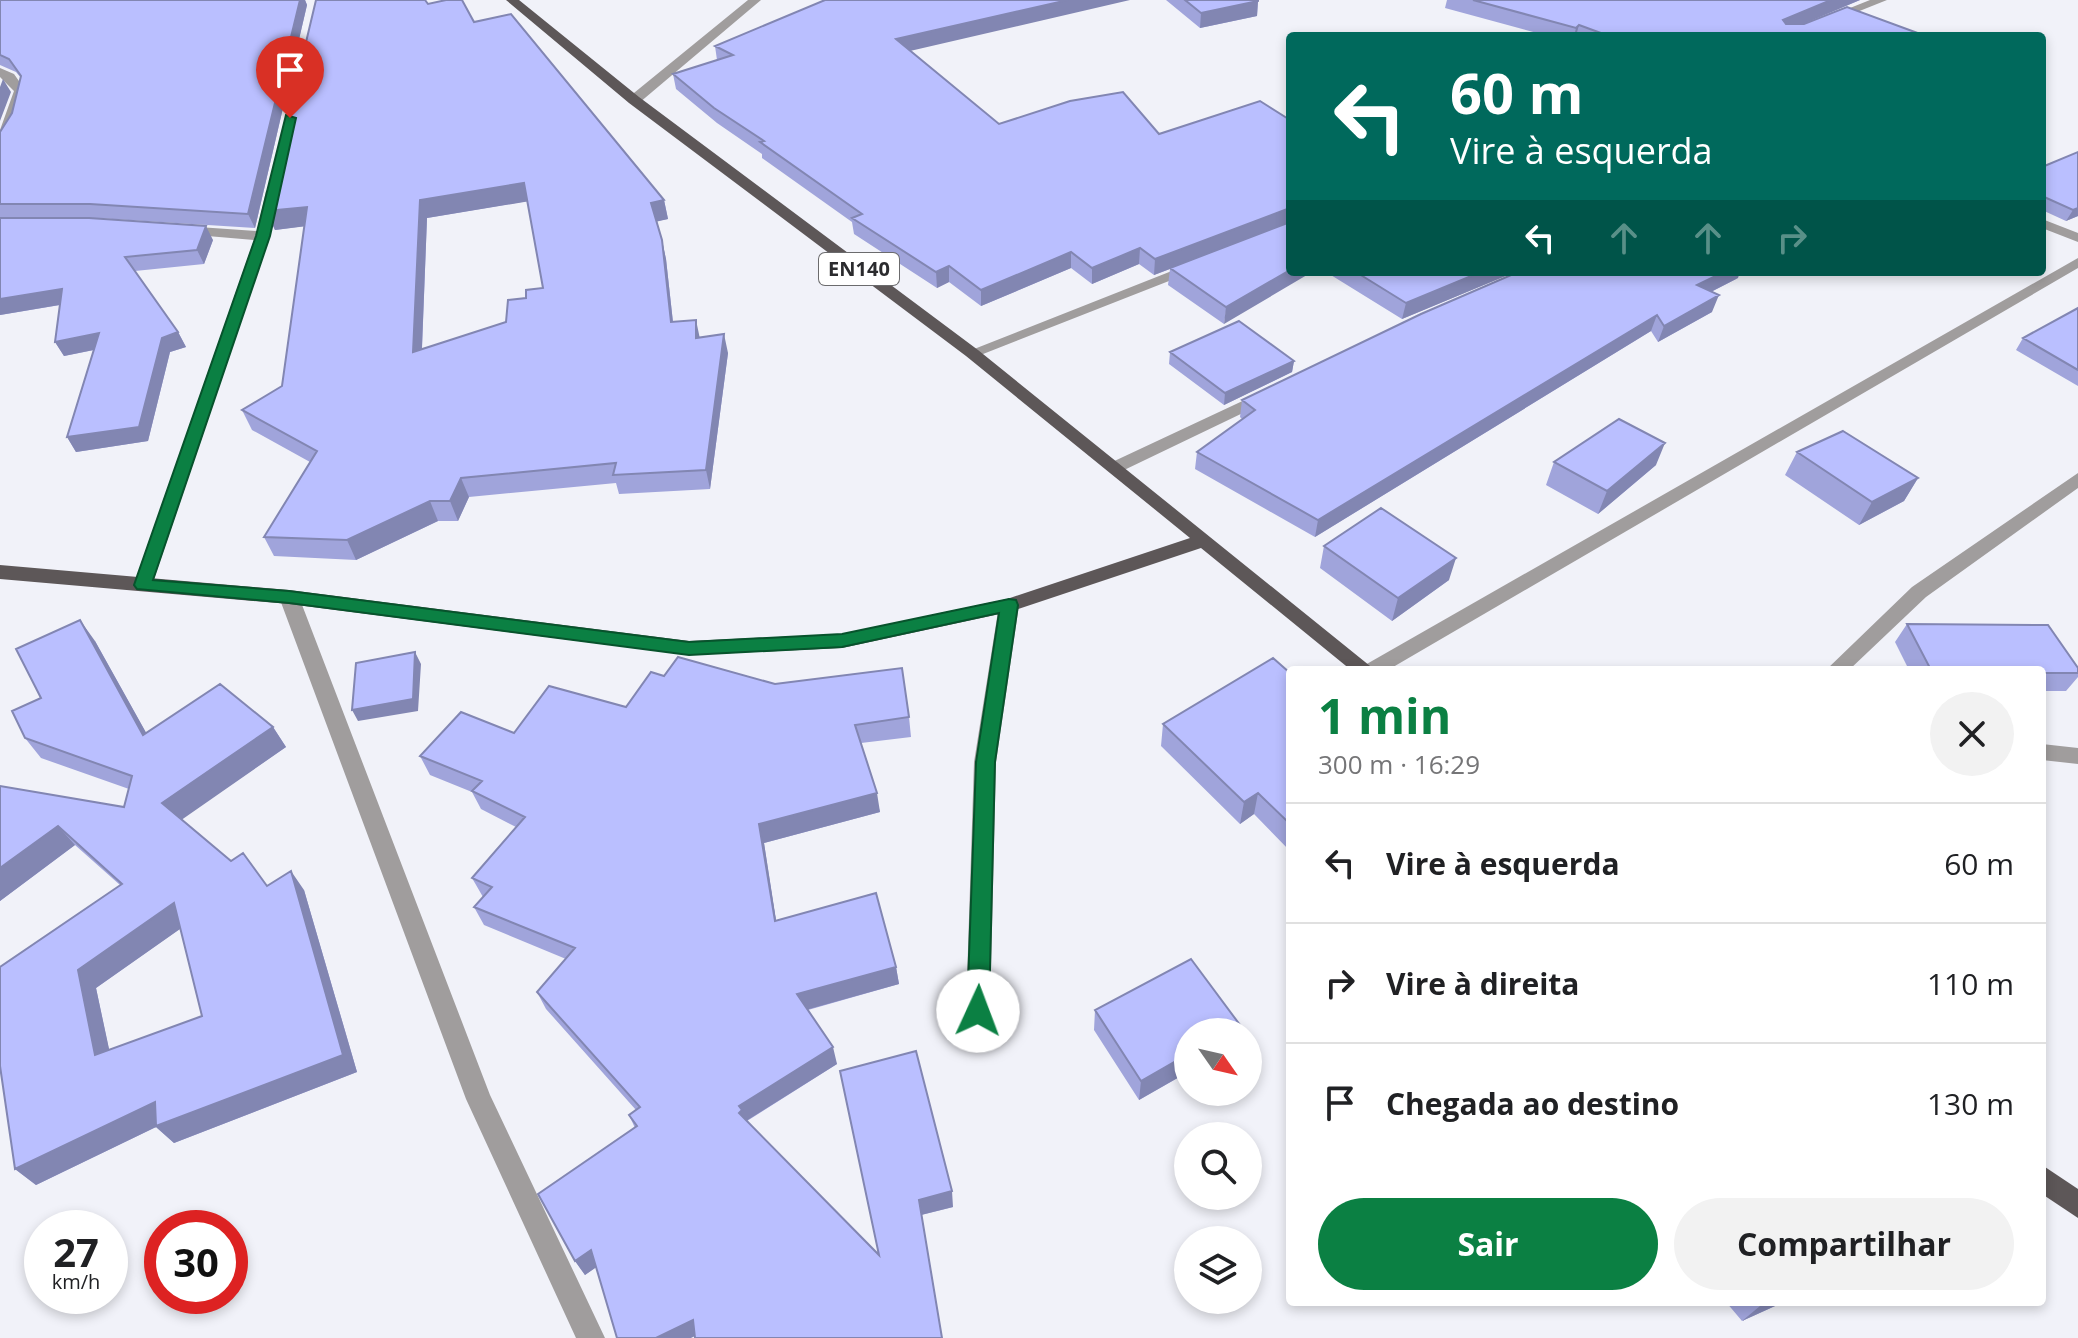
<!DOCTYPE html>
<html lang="pt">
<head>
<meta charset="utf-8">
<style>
	:root { --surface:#fff; --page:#f2f2f2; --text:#202124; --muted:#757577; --line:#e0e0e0; --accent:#0b8043 }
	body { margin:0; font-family:"Open Sans",sans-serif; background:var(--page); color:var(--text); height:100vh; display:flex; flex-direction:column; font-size:30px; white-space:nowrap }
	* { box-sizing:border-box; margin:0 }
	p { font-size:26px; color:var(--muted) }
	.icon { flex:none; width:44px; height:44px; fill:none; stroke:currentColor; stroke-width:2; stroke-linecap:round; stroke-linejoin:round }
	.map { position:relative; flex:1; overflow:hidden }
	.side { position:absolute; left:1286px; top:666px; width:760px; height:640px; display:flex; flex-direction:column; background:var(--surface); border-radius:8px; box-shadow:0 4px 12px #0003 }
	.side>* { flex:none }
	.top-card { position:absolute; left:1286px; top:32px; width:760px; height:244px; border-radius:8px; box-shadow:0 4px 12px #0003; background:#00695c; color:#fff; overflow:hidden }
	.needle { width:52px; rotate:124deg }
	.tools { position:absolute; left:1174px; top:1018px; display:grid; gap:16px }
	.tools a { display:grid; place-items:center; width:88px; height:88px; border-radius:50%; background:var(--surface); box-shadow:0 4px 12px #0003; font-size:40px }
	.speed { position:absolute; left:24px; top:1210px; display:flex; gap:16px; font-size:40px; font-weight:700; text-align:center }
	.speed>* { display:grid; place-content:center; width:104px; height:104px; border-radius:50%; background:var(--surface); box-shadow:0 4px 12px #0003; line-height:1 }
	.speed small { font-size:20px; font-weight:400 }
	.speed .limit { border:12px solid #d22; background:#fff; color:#111 }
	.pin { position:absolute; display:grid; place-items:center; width:68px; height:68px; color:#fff; margin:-82px -34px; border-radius:50% 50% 50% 0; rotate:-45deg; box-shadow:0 0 8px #0007 }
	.pin .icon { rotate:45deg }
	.me { position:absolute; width:88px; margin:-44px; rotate:2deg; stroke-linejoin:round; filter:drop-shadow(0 0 6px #0008) }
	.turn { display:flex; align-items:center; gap:28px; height:168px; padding:0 32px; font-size:36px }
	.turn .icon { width:104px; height:104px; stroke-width:2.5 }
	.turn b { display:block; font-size:56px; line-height:68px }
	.lanes { display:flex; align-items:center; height:76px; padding:0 32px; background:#0003; justify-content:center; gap:40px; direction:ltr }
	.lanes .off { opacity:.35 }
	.round { display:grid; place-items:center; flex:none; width:84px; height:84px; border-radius:42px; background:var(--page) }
	.head { display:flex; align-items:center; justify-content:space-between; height:136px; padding:0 32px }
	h1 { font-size:48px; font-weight:700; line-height:60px; color:var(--accent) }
	.action { display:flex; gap:16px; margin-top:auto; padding:16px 32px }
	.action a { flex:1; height:92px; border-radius:48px; background:var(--accent); color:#fff; font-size:32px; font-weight:700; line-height:92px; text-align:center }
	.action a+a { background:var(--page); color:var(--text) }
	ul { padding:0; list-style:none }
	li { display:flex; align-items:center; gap:24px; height:120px; padding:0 32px; border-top:2px solid var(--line) }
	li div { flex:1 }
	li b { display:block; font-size:30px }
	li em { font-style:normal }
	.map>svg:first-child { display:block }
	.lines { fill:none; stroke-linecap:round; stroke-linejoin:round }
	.minor { fill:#a09d9d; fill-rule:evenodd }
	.major { fill:#5d5758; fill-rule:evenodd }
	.wall { fill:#a0a4db; fill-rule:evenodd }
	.shaded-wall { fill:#8286b2 }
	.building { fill:#babfff; stroke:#8286b2; stroke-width:2; fill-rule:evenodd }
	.route { fill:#0b8043; stroke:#07532c; stroke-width:2 }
	.labels { text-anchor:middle; stroke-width:7; stroke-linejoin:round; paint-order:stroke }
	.shield { fill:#fff; stroke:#6b6b6d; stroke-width:2 }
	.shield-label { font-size:20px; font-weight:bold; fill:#2b2b2e }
</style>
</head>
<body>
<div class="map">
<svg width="2078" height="1338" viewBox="0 0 2078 1338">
	<rect width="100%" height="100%" fill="#f1f2f9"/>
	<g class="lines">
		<path class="minor" d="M748,0H761L639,103H629V97Z
			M1870,0H1887L1797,36H1780Z
			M0,68L14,74L26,91L17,125L5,144L0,145V130L14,91L0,77Z
			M273,187L280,191L270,236L152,585L150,590H136L134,585L254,240L184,234L177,230L184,226L257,231L266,191Z
			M2042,219L2078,233V242L2042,228Z
			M2078,258V268L1388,670H1362L1365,665Z
			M1192,263L1197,264V270L978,356L972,358L964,353Z
			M1266,390L1274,395L1272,399L1120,472L1114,474L1105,468L1108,464Z
			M2078,473V488L1926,597L1849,670H1826L1912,587Z
			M289,590L299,597L490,1095L605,1338H576L466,1099L279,597Z
			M1009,598L1019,605L996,762L990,1011L987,1019L978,1022L969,1019L966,1011L974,762L999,605Z
			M2042,744L2078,748V764L2042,760Z"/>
		<path class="major" d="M506,0H519L639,97L978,350L1375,670H1351L1201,548L1009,612L842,648L689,655L289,604L0,579V565L289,590L689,641L842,634L1007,599L1190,538L966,356L629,103Z
			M2042,1165L2078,1189V1218L2042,1194Z"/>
	</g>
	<path class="wall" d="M0,0H305L307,5L255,228L97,218L213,240L204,264L135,271L178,332L186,347L170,352L148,441L76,452L67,437L94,350L64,356L55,342L60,305L0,315V132L12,113L21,78L16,72L0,65Z
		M1166,0H1258L1257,16L1200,28Z
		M1447,0H1860L1803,24L1923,36H1548L1445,8Z
		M428,4L474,22L664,200L668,219L657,221L666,259L673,322L728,353L710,489L619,494L616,483L469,497L458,521H438L356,560L274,556L264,537L310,462L252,430L242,410L282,386L305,226L275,230L266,211ZM528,201L543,288L526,298L506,322L422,349L427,218Z
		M715,46L911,51L999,124L1159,134L1260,101L1224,324L1168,285L1170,269L1154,275L1139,264L1092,284L1071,268L981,306L949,282L937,288L854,234L852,222L762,158V154L717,123L676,89L673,74L717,60Z
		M2078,152V216L2066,221L2042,210V167Z
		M1326,272H1515L1402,319Z
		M1738,278L1711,292L1712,312L1658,342L1651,331L1315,537L1195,469L1197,452L1242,419L1240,417L1242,400Z
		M2078,308V386L2016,350L2023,338Z
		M1170,352L1294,361L1292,372L1224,405L1169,364Z
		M1797,452L1918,478L1904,501L1859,525L1785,475Z
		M1554,462L1656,465L1598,514L1546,485Z
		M1324,546L1449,580L1392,621L1320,568Z
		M1907,624L2078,668V677L2066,691H2042V670H1909L1895,642Z
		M95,641L146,733L273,727L286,747L181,819L231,861L267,886L304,890L357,1072L174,1143L156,1127L36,1185L15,1169L120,885L75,845L0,901V786L124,807L129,789L41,758L25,738L41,698ZM181,928L202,1016L109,1050L96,988Z
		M1290,673V851L1254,814L1240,824L1161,746L1163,724Z
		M664,676L775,684L909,717L911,737L861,743L880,812L764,843L776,921L896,967L899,984L808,1010L837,1064L747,1121L879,1255L840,1071L953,1207L921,1215L942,1338L694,1336L596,1267L585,1275L575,1261L635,1128L629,1115L636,1110L546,1009L537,992L566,959L484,925L474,907L483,897L472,878L516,827L481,809L472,792L430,775L420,756L626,707Z
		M1095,1010L1240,1025L1239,1032H1188V1072L1139,1100L1094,1030Z
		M1726,1302H1784L1742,1321Z"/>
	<path class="shaded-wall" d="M300,0H305L307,5L255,228L248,214Z
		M1068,0H1130L897,54L896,39Z
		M1831,0H1860L1777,35L1783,20Z
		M1258,1L1257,16L1200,28L1201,13Z
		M1579,25L1576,36H1574L1576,28Z
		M3,79L11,92L0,121V87Z
		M524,183L530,201L427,218L421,371L413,352L420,200Z
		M664,200L668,219L655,222L651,203Z
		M307,207L315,225L275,230L266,211Z
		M1290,208V223L1154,275L1155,259Z
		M2078,208V216L2066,221L2073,210Z
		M206,226L213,240L204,264L197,250Z
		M662,240L666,259L675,341L671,322Z
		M1140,248L1139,264L1092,284V268Z
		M1071,252V268L981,306V290Z
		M949,266V282L937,288L936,272Z
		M1290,270V272H1312L1224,324L1226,307Z
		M1481,272H1515L1402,319L1406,303Z
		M1724,272H1740L1738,278L1691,302L1697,285Z
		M62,289L71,303L0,315V299Z
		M1719,295L1712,312L1658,342L1664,326Z
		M1657,315L1651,331L1315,537L1318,520Z
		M696,320L700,339L696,338Z
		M178,332L186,347L170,352L148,441L76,452L67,437L162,338Z
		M99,333L108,347L64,356L55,342Z
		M724,334L728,353L710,489L706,470Z
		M1294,361L1292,372L1224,405L1225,393Z
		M1665,443L1656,465L1598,514L1607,491Z
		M461,478L469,497L458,521L450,501Z
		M1918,478L1904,501L1859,525L1872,502Z
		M430,501L438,521L356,560L347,540Z
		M1456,558L1449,580L1392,621L1398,598Z
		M80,620L95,641L158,754L143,735Z
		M415,652L421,664L418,711L358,721L352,710Z
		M273,727L286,747L177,823L162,803Z
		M877,793L880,812L764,843L779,939L775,921L759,824Z
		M1258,793L1254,814L1240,824L1244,802Z
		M58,826L75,845L0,901V868Z
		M291,871L304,890L357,1072L174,1143L156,1127L36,1185L15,1169L155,1102Z
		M174,903L190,922L96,988L114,1072L95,1055L78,970Z
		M896,967L899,984L802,1011L797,994Z
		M1240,1025L1239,1032H1228Z
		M833,1047L837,1064L746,1121L739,1113V1106Z
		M1188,1054V1072L1139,1100L1141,1081Z
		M952,1191L953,1207L921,1215L919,1200Z
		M591,1250L601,1264L585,1275L575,1261Z
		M1767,1302H1784L1742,1321L1760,1306Z
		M693,1320L701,1333L691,1338H656Z"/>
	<path class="building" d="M0,0H300L248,214L90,204H0V132L12,113L21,76L9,59L0,55Z
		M316,0H425L428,4L446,0H462L474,22L511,14L664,200L651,203L662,240L671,322L696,320V338L724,334L706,470L613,475L616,463L461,478L450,501H430L347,540L264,537L317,451L242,410L282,386L307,207L266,211ZM524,183L543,288L526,290V298L508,300L506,322L413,352L420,200Z
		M825,0H1068L896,39L999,124L1070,101L1123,92L1159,134L1260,101L1290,120V208L1155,259L1140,248L1092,268L1071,252L981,290L949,266L936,272L852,218L862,214L760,142L764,141L714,108L673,74L733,55L715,46Z
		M1185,0H1258V1L1201,13Z
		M1473,0H1831L1783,20L1786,24H1804L1847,7L1923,35L1609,36L1579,25L1576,28Z
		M2078,152V208L2073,210L2042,196V167Z
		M0,218H89L206,226L197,250L125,257L178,332L162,338L139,427L67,437L99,333L55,342L62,289L0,299Z
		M1290,222V270L1226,307L1170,268Z
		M1356,272H1481L1406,303Z
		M1518,272H1724L1697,285L1719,295L1664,326L1657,315L1318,520L1197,452L1255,410L1242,400L1421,314Z
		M2078,308V370L2023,338Z
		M1239,321L1294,361L1225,393L1170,352Z
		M1619,419L1665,443L1607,491L1554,462Z
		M1843,431L1918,478L1872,502L1797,452Z
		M1381,508L1456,558L1398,598L1324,546Z
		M80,620L143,735L220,684L273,727L162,803L231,861L243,853L267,886L291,871L343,1055L156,1126L155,1102L15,1169L0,1066V967L122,884L58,826L0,868V786L124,807L132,776L25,738L12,711L41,698L16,649ZM174,903L202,1016L95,1055L78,970Z
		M1907,624L2048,625L2078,668V673H2042V670H1931Z
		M415,652L413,699L352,710L356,663Z
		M678,657L775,684L902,668L909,717L855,725L877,793L759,824L775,921L876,893L896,967L797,994L833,1047L739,1106L742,1110L739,1113L879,1255L840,1071L916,1051L952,1191L919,1200L942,1338H695L693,1320L656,1338H617L591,1250L575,1261L538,1194L637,1126L629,1115L640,1107L537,992L575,948L474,907L492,887L472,878L525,817L472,791L482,781L420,756L461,712L514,733L549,686L626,707L651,672L664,676Z
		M1273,658L1290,673V824L1258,793L1244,802L1163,724Z
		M1191,959L1240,1025L1228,1032H1188V1054L1141,1081L1095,1010Z"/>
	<path class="route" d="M286,115L296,118L270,236L153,580L289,591L689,642L842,634L1009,599L1016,600L1018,605L995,762L989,1011L986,1018L978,1021L970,1018L967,1011L976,762L999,613L842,647L689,655L289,603L137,589L134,585L256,236Z"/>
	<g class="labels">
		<rect class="shield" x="819" y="253" width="80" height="32" rx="6"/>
		<g class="shield-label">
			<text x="859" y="276">EN140</text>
		</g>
	</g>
</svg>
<div class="tools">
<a><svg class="needle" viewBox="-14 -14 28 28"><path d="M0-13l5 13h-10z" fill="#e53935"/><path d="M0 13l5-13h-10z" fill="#757577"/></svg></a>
<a><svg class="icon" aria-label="search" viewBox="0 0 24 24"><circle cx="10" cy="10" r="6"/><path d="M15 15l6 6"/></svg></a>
<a><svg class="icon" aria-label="layers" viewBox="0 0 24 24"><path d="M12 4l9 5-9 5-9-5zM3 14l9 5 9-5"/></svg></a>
</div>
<div class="speed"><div>27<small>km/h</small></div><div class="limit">30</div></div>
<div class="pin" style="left:290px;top:118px;background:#d93025"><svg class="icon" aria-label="arrive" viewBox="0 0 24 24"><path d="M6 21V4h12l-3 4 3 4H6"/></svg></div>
<svg class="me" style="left:978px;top:1011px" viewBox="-20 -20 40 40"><circle r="19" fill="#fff"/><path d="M0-13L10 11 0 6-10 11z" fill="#0b8043"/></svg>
<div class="top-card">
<div class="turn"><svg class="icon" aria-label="left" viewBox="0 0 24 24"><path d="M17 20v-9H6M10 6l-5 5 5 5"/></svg><div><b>60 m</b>Vire à esquerda</div></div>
<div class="lanes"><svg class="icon" aria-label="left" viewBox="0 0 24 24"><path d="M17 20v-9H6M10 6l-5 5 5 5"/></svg><svg class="icon off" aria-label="ahead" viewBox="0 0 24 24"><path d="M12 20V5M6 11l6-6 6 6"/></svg><svg class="icon off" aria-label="ahead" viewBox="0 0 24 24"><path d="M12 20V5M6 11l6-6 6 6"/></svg><svg class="icon off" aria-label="right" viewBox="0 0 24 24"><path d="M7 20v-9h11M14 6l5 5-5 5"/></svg></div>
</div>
<section class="side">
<div class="head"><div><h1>1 min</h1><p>300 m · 16:29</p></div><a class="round"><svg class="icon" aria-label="close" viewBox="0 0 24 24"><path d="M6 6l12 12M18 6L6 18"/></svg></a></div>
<ul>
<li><svg class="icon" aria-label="left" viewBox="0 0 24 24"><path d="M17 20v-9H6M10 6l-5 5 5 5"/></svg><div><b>Vire à esquerda</b></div><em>60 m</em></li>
<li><svg class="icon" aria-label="right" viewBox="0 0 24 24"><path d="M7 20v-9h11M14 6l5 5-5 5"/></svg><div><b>Vire à direita</b></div><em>110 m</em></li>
<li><svg class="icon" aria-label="arrive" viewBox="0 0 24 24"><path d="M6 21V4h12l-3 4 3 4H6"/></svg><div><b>Chegada ao destino</b></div><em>130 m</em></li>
</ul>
<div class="action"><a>Sair</a><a>Compartilhar</a></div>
</section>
</div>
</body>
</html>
